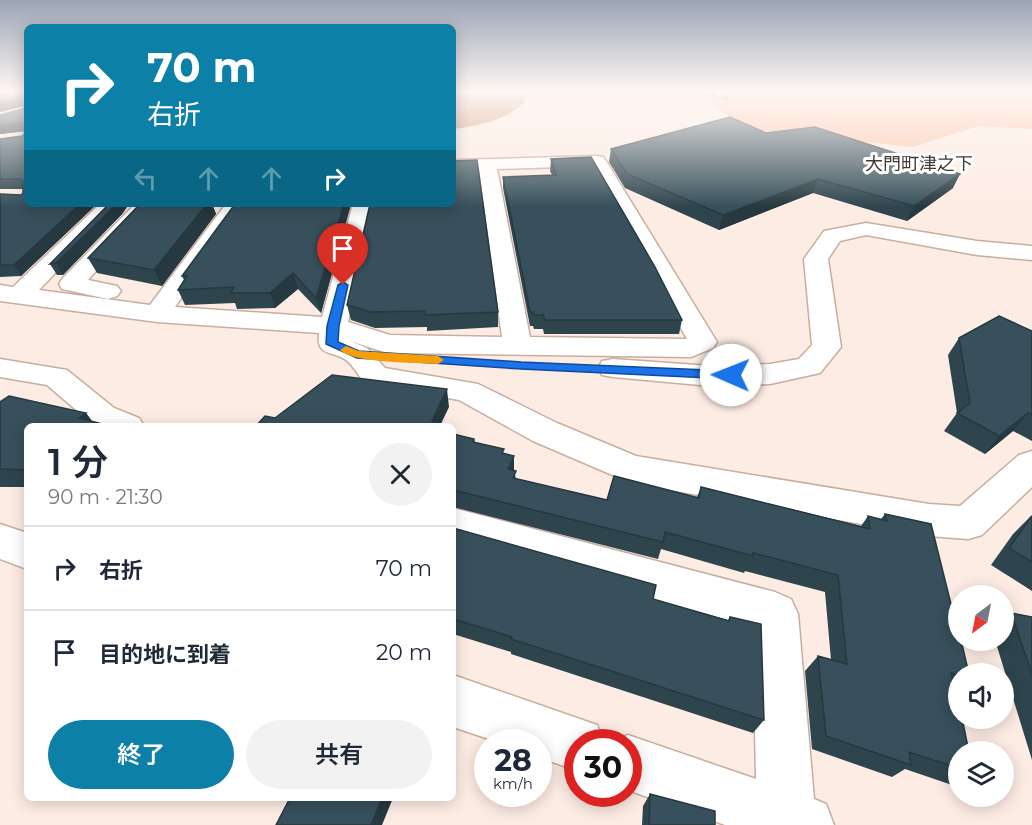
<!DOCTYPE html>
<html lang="ja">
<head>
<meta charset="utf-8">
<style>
	:root { --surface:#fff; --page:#f2f2f3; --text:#1f2937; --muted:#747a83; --line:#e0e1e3; --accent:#0c80a7 }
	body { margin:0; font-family:Montserrat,"Noto Sans JP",sans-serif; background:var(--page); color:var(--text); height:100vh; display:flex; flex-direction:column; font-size:22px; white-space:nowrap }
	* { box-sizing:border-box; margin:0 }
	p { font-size:20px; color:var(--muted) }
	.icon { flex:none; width:33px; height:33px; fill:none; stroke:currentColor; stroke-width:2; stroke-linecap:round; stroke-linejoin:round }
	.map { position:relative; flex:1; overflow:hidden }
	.panel { position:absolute; left:24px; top:423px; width:432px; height:378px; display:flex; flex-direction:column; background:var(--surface); border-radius:9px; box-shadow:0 3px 15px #0003 }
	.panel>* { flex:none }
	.top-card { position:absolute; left:24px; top:24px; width:432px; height:183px; border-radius:9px; box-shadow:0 3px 15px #0003; background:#0c80a7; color:#fff; overflow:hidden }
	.needle { width:39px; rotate:212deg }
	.controls { position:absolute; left:948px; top:585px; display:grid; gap:12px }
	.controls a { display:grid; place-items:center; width:66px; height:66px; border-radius:50%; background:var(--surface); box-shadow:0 3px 15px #0003; font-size:30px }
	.speed { position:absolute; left:474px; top:729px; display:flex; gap:12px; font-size:30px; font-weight:700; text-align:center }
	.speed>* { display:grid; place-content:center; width:78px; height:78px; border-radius:50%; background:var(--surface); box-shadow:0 3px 15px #0003; line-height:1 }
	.speed small { font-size:15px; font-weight:400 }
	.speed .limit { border:9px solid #d22; background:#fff; color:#111 }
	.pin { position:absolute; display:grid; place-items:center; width:51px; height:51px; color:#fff; margin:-62px -26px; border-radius:50% 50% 50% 0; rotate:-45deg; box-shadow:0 0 6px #0007 }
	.pin .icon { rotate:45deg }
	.me { position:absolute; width:66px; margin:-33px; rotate:271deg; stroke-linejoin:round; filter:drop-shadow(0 0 4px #0008) }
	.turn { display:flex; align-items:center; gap:21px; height:126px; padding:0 24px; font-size:27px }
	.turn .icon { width:78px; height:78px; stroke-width:2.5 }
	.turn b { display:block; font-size:42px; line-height:51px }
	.lanes { display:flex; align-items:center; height:57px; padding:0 24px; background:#0003; justify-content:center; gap:30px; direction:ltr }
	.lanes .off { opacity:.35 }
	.round { display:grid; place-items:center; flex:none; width:63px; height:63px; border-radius:32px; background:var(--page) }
	.head { display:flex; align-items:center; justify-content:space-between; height:102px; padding:0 24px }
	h1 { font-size:36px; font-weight:600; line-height:45px }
	.button { display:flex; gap:12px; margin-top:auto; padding:12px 24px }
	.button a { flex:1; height:69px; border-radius:36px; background:var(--accent); color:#fff; font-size:24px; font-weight:600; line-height:69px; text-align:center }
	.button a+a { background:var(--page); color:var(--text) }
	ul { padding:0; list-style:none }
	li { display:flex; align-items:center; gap:18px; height:84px; padding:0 24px; border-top:2px solid var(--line) }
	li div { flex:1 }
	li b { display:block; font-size:22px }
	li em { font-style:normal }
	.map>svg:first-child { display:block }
	.green { fill:#fbc6aa }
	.water { fill:#ca8c69 }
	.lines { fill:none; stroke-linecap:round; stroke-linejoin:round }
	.minor-casing { stroke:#c7aea0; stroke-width:3 }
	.minor { fill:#fff; fill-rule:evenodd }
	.rail-casing { stroke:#736760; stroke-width:3 }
	.rail { stroke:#fff; stroke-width:2; stroke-dasharray:6; stroke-linecap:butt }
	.wall { fill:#2f454e }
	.shaded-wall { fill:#263840 }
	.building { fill:#37505b; stroke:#263840; stroke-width:1.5 }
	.route { fill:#1a73e8; stroke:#114b97; stroke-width:1.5 }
	.slow { fill:#f59e0b }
	.labels { text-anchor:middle; stroke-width:6; stroke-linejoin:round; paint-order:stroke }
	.far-quarter-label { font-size:18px; fill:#443933; stroke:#fff }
</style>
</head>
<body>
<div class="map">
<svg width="1032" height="825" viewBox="0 0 1032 825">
	<rect width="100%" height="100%" fill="#fdece4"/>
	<path class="green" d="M679,92H1032V129L979,126L913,147L742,129L711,101Z"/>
	<path class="water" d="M453,92H518L523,93L525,102C504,121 480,125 453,129Z"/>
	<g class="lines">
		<defs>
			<path id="minor" d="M597,156L603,157L606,161L717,342L713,348L691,357L387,353L350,341L367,348L385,368L478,384L557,423L636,456L929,504L960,506L1019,455L1032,451V487L982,535L968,539L929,536L631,483L533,441L459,400L364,383C359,376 353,365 346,360C331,350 316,357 319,333L157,322L0,301V285L13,287L100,204H121L39,290L150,305L226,204H246L175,307L322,317L353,204H373L348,322L390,335L502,337L479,169L453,170V160ZM591,166L687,339L530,337L497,169Z
				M135,204H156L88,280L117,286L121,291L117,296L108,299L62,289L59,284L62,279Z
				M866,223L977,241L1032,246V260L977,255L866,235L840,241L828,259L841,347L820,373L770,384L711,386L613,377L602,375L598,368L602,361L613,359L711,366L770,364L799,359L812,345L804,259L824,231Z
				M0,359L67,370L114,408L139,418L144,426H95L47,385L0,377Z
				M453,508L775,592L791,599L798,614L814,799L826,804L834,825H725L628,790V742H609L628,735L756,779L753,629L453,542Z
				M0,524L27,533V569L0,559Z
				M453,675L597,725L604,742H578V771L538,757V742H498L453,727Z"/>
		</defs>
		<use href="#minor" class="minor-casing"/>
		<use href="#minor" class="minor"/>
		<defs>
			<path id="rail" d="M704,92L727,98"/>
		</defs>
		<use href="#rail" class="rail-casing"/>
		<use href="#rail" class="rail"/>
	</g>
	<path class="wall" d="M27,92V204H97L21,276L0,277V194L21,195L23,193V189H0V139L22,136L24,134V131L0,134L23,109L24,106L0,112Z
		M766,133L953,188L907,221L813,193L719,230L625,188L609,162L611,149Z
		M551,159L682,320L679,334H544L543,329H534L533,326H530L503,188V177L552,175L550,171Z
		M140,204H212L216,214L162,286L97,273L88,258Z
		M351,204L321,313L298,289L275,308L237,309L235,303L185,305L178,290L184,280L182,276Z
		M123,213L63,275H57L50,264Z
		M347,305L498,312V327L427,331V327L375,328L351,320Z
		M1032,331V441L1013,431L985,454L944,431L957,413L948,355L959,338Z
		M0,402L86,413L92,421L106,425L107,426H27V487H0Z
		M453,434L474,439L475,442L504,453L514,470L516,479L607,500L697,497L701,487L861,526L868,516L881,519L885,514L958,674V688L955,690L958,752V782L952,785L905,769L892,777L812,749L805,671L818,656L831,660L825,592L745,571L744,573L661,549L658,559L453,507Z
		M1032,515V591L991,565L1013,534Z
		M453,528L653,599L728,620L730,617L764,720L753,733L511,654V652L453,634Z
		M1011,613L1032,617V760L995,640H1004V618Z
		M650,794L715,825H642L643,806Z"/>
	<path class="shaded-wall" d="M22,97L26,105L0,112V103Z
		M22,122L27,131L0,134V125Z
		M960,174L953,188L907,221L914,206Z
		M818,179L813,193L719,230L723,215Z
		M80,204H97L21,276L14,265Z
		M117,204H129L123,213L63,275L56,263Z
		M207,204H212L216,214L162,286L154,270Z
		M344,204H351L321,313L316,298Z
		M293,273L298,289L275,308L270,293Z
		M447,389L449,407L440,426H432V421Z
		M86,413L95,426L79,418Z
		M1028,413L1013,431L985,454L999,436Z
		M514,456V473L508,469Z
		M382,798H393L382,825H371Z"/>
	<path class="building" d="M0,92H27V156H25H27V204H80L14,265H0V194L21,195L23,193V181L21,179H0V139L22,136L24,134L25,125L22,122L0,125V115L23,109L25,99L22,97L0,103Z
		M730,117L766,133L815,127L960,174L914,206L818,179L723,215L627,174L611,149Z
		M591,157L655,267L682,320H545L543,315H534V312H530L503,177L556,175L551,159Z
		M477,160L498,312L425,315V311L371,312L347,305L370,204H453V161Z
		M109,204H117L56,263L50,264Z
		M140,204H207L154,270L88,258Z
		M235,204H344L316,298L293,273L270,293H231L234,287L178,290L187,276H182Z
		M999,316L1032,331V415L1028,413L999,436L957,413L970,403L959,338Z
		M332,375L447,389L432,421L440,423L438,426H256L265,416L275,418Z
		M9,396L86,413L79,418L106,425L104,426H27V470L0,469V402Z
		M453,434L474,439L473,442L504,449L502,453L514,456L508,469L516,471L513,478L607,500L614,476L699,498L701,487L870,529L868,516L887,521L885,514L931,524L958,632V640H961L969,674H958V675L951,673L958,705V718H962L969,752H958V768L909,752L911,765L826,736L818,656L847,664L838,575L753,553V556L665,532L663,542L453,490Z
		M1031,517L1032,518V562L1009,548Z
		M453,528L656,585L653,599L729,621L730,617L761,624L764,720L511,639L512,637L453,619Z
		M1011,613L1032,617V674Z
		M650,794L715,811V825H649Z
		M290,798H382L371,825H276Z"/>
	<linearGradient id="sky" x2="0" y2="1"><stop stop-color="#9ca4b5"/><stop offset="0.44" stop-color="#fef6f3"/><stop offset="1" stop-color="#fef6f3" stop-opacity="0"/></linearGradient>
	<rect width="1032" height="207" fill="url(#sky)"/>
	<path class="route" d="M343,282L348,285L339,326L338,342L359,351L521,362L731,371L737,375L731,379L521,369L357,358L326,344L327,326L338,285Z"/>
	<path class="slow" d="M346,346L359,351L438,356L444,360L438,364C415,362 355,364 340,350Z"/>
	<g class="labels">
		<g class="far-quarter-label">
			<text x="919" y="170">大門町津之下</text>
		</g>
	</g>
</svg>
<div class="controls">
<a><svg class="needle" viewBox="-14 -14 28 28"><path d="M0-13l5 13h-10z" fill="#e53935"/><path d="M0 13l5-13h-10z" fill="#747a83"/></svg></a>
<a><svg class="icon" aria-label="sound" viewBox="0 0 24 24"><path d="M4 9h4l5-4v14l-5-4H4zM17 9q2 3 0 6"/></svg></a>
<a><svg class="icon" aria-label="layers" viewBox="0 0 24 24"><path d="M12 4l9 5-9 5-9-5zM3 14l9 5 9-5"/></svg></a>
</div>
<div class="speed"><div>28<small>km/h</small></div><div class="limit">30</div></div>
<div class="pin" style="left:343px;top:285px;background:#d93025"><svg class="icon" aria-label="arrive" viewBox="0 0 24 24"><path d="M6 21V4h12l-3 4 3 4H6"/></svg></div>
<svg class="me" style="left:731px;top:375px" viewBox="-20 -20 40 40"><circle r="19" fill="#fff"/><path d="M0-13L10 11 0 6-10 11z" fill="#1a73e8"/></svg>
<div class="top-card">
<div class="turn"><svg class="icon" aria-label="right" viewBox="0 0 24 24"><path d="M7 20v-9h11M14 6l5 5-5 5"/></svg><div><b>70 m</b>右折</div></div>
<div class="lanes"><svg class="icon off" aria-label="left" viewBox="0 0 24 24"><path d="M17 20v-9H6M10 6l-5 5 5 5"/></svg><svg class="icon off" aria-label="ahead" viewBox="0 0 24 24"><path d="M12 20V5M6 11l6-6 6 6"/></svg><svg class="icon off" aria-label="ahead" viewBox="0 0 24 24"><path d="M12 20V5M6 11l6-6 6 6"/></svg><svg class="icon" aria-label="right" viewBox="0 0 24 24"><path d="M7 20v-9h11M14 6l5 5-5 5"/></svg></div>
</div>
<section class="panel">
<div class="head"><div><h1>1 分</h1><p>90 m · 21:30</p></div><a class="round"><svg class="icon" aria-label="close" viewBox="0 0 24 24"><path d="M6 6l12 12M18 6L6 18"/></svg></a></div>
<ul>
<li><svg class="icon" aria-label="right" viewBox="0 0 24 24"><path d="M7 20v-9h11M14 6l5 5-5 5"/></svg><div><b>右折</b></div><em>70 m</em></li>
<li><svg class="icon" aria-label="arrive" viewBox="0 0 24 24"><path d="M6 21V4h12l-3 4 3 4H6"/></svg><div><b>目的地に到着</b></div><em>20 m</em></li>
</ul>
<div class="button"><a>終了</a><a>共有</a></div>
</section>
</div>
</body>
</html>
